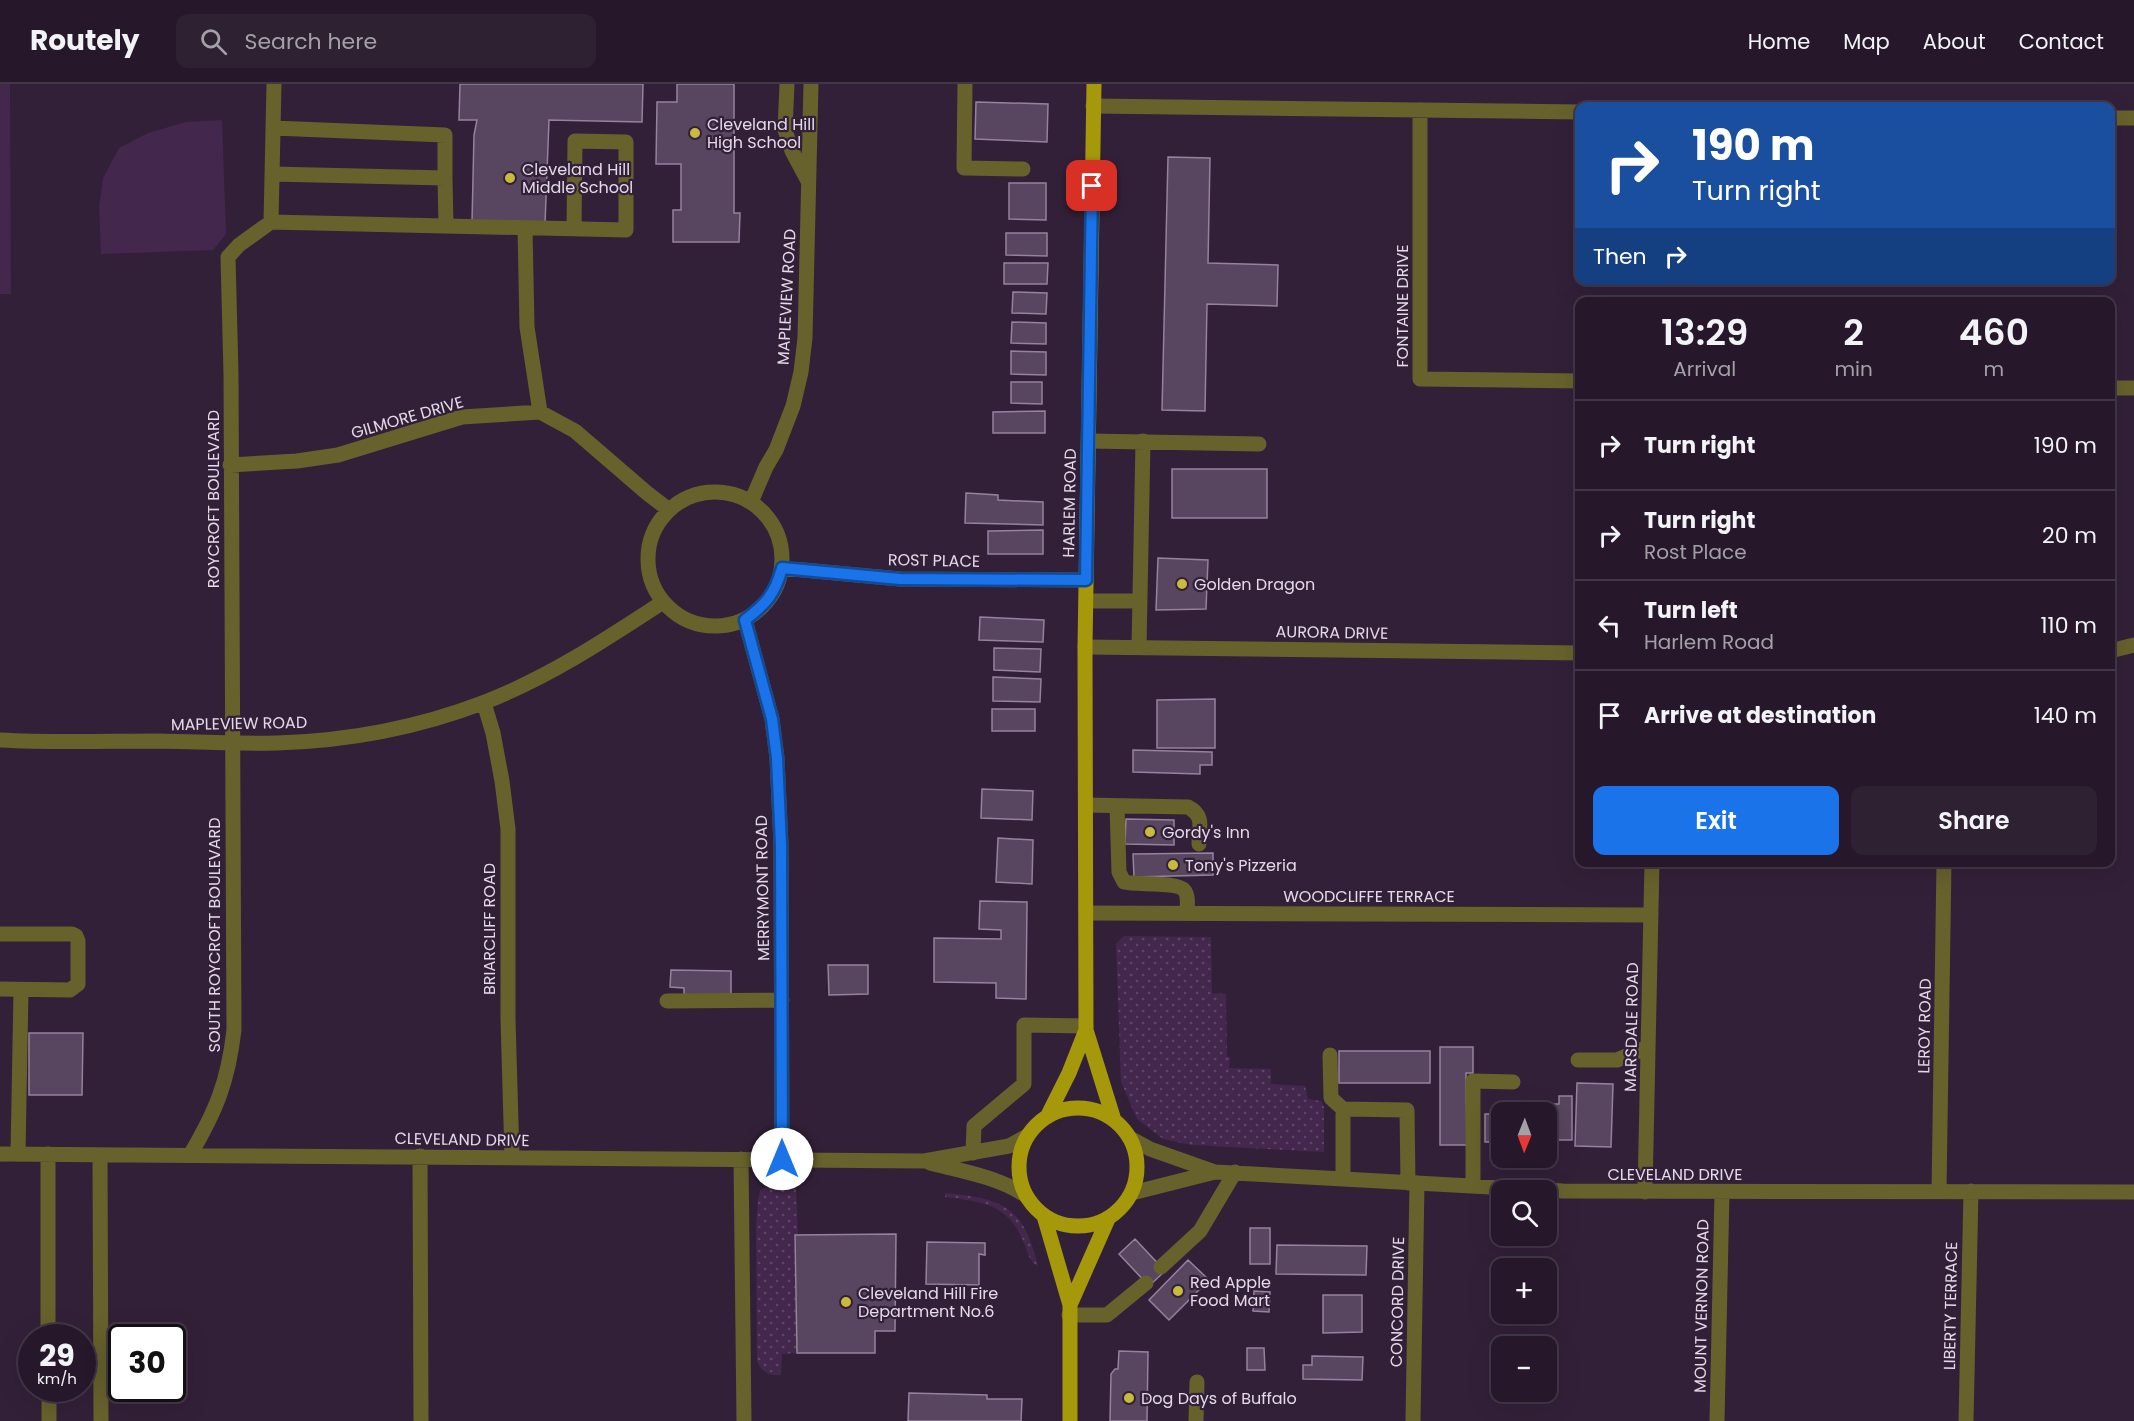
<!DOCTYPE html>
<html lang="en">
<head>
<meta charset="utf-8">
<style>
	:root { --surface:#26182a; --page:#2e2132; --text:#f1f3f6; --muted:#a4a0a8; --line:#423747; --accent:#1a73e8 }
	body { margin:0; font-family:Poppins,sans-serif; background:var(--page); color:var(--text); height:100vh; display:flex; flex-direction:column; font-size:22px; white-space:nowrap }
	* { box-sizing:border-box; margin:0 }
	p { font-size:20px; color:var(--muted) }
	.icon { flex:none; width:33px; height:33px; fill:none; stroke:currentColor; stroke-width:2; stroke-linecap:round; stroke-linejoin:round }
	.map { position:relative; flex:1; overflow:hidden }
	.sheet { position:absolute; left:1575px; top:213px; width:540px; height:570px; display:flex; flex-direction:column; background:var(--surface); border-radius:12px; box-shadow:0 6px 24px #0002,0 0 0 2px var(--line) }
	.sheet>* { flex:none }
	.hud { position:absolute; left:1575px; top:18px; width:540px; height:183px; border-radius:12px; box-shadow:0 6px 24px #0002,0 0 0 2px var(--line); background:#1a4fa0; color:#fff; overflow:hidden }
	.needle { width:39px; rotate:181deg }
	.fabs { position:absolute; left:1491px; top:1018px; display:grid; gap:12px }
	.fabs a { display:grid; place-items:center; width:66px; height:66px; border-radius:12px; background:var(--surface); box-shadow:0 6px 24px #0002,0 0 0 2px var(--line); font-size:30px }
	.speed { position:absolute; left:18px; top:1240px; display:flex; gap:12px; font-size:30px; font-weight:700; text-align:center }
	.speed>* { display:grid; place-content:center; width:78px; height:78px; border-radius:50%; background:var(--surface); box-shadow:0 6px 24px #0002,0 0 0 2px var(--line); line-height:1 }
	.speed small { font-size:15px; font-weight:400 }
	.speed .limit { border:3px solid #111; border-radius:9px; background:#fff; color:#111 }
	.pin { position:absolute; display:grid; place-items:center; width:51px; height:51px; color:#fff; margin:-26px; border-radius:12px; box-shadow:0 3px 9px #0006 }
	.me { position:absolute; width:66px; margin:-33px; rotate:0deg; stroke-linejoin:round; filter:drop-shadow(0 0 4px #0008) }
	.turn { display:flex; align-items:center; gap:21px; height:126px; padding:0 18px; font-size:27px }
	.turn .icon { width:78px; height:78px; stroke-width:2.5 }
	.turn b { display:block; font-size:42px; line-height:51px }
	.then { display:flex; align-items:center; height:57px; padding:0 18px; background:#0003; gap:12px; font-size:22px }
	.eta { display:flex; justify-content:space-evenly; align-items:center; height:102px; text-align:center }
	.eta b { font-size:36px; font-weight:600; line-height:42px }
	.cta { display:flex; gap:12px; margin-top:auto; padding:12px 18px }
	.cta a { flex:1; height:69px; border-radius:12px; background:var(--accent); color:#fff; font-size:24px; font-weight:600; line-height:69px; text-align:center }
	.cta a+a { background:var(--page); color:var(--text) }
	ul { padding:0; list-style:none }
	li { display:flex; align-items:center; gap:18px; height:90px; padding:0 18px; border-top:2px solid var(--line) }
	li div { flex:1 }
	li b { display:block; font-size:22px }
	li em { font-style:normal }
	header { display:flex; align-items:center; gap:36px; box-sizing:border-box; height:84px; padding:0 30px; background:var(--surface); border-bottom:2px solid var(--line) }
	header strong { font-size:28px }
	nav { display:flex; gap:33px; margin-inline-start:auto; font-size:21px }
	.search { width:420px; height:54px; background:var(--page); display:flex; align-items:center; gap:15px; box-sizing:border-box; padding:0 21px; border-radius:12px; color:var(--muted); font-size:22px }
	.map>svg:first-child { display:block }
	.grass { fill:url(#grass-dots) }
	.pitch { fill:#43274d }
	.building { fill:#58455f; stroke:#96819e; stroke-width:1.5 }
	.lines { fill:none; stroke-linecap:round; stroke-linejoin:round }
	.minor { stroke:#67612c; stroke-width:15 }
	.major { stroke:#a5980b; stroke-width:15 }
	.route-casing { stroke:#114b97; stroke-width:15 }
	.route { stroke:#1a73e8; stroke-width:10 }
	.poi-dot { fill:#c8bb3b; stroke:#322038; stroke-width:2 }
	.labels { text-anchor:middle; stroke-width:4.5; stroke-linejoin:round; paint-order:stroke }
	.poi-label { font-size:16px; fill:#e4d9e8; stroke:#322038; text-anchor:start }
	.street-label { font-size:16px; fill:#e4d9e8; stroke:#322038 }
</style>
</head>
<body>
<header>
<strong>Routely</strong>
<div class="search"><svg class="icon" aria-label="search" viewBox="0 0 24 24"><circle cx="10" cy="10" r="6"/><path d="M15 15l6 6"/></svg>Search here</div>
<nav><a>Home</a><a>Map</a><a>About</a><a>Contact</a></nav>
</header>
<div class="map">
<svg width="2134" height="1337" viewBox="0 0 2134 1337">
	<defs>
		<pattern id="grass-dots" width="8" height="8" patternUnits="userSpaceOnUse" patternTransform="scale(1.5)"><rect width="8" height="8" fill="#43274d"/><path d="M2 2h.1M6 6h.1" fill="none" stroke="#5e4667" stroke-width="1.8" stroke-linecap="round"/></pattern>
	</defs>
	<rect width="100%" height="100%" fill="#322038"/>
	<path class="grass" d="M1124,852L1211,853L1212,909L1226,910L1227,973H1230L1229,984L1271,985V1000L1305,1002L1308,1015L1321,1017L1324,1023V1068L1191,1061L1163,1055L1137,1035L1121,998L1116,860Z
		M777,1102L796,1103L798,1150L794,1151L797,1269L782,1270L781,1291C769,1292 762,1289 757,1277L756,1144L758,1115L761,1105Z
		M945,1109C1003,1115 1023,1121 1038,1182C1029,1178 1028,1168 1024,1159C1008,1120 984,1118 945,1113Z"/>
	<path class="pitch" d="M0,0H10L11,210H0Z
		M222,36L226,150L213,166L101,170L99,124L103,94L119,64L148,49L186,38Z"/>
	<path class="building" d="M460,0H643L642,38L549,36L545,140L472,138L474,51L477,36H459Z
		M677,0H734V129H740L739,158H673V126H681V80H656L657,18H677Z
		M976,18L1048,20L1047,58L975,55Z
		M1168,73L1210,74L1208,179L1278,181L1277,222L1207,220L1205,327L1162,326Z
		M1009,99H1046V136L1009,135Z
		M1006,149H1047V172L1006,171Z
		M1004,179H1048L1047,200H1004Z
		M1013,208L1047,209L1046,230L1012,229Z
		M1012,238L1046,239V260L1011,259Z
		M1011,267L1046,268V291L1011,290Z
		M1011,298H1042V320L1011,319Z
		M1045,327V349H993V328Z
		M1172,385H1267V434H1172Z
		M966,409L998,411V416L1043,418V441L965,439Z
		M1043,446V470H988V447Z
		M1158,474L1208,476L1206,525L1156,526Z
		M980,533L1044,536L1043,558L979,556Z
		M994,564L1041,565L1040,588L994,586Z
		M993,593L1041,595L1040,618L993,617Z
		M1215,615V664H1157V616Z
		M992,625H1035V647H992Z
		M1133,666L1212,668V681H1200V690L1133,688Z
		M982,705L1033,707L1032,736L981,734Z
		M1126,735L1174,736V761L1125,760Z
		M998,754L1033,756L1032,800L996,798Z
		M1213,769V791L1134,793L1133,770Z
		M980,817L1027,818L1026,915L996,914V899L934,898V854L1001,855V846L979,845Z
		M828,881H868V910L829,911Z
		M671,886L731,887V912L684,911V904L670,903Z
		M29,949H83L82,1011H29Z
		M1440,963H1473V989H1466L1467,1061H1440Z
		M1339,967H1430V999H1339Z
		M1577,999L1613,1000L1611,1063L1575,1062Z
		M1559,1012H1572V1056H1549V1020H1559Z
		M1485,1030H1502V1058H1485Z
		M1250,1144H1270V1180H1250Z
		M896,1150L895,1247H875V1269H797L795,1151Z
		M1135,1155L1165,1187L1149,1202L1119,1170Z
		M927,1158L985,1159V1171L979,1170V1201L926,1200Z
		M1277,1161L1367,1162L1366,1191L1276,1190Z
		M1188,1176L1209,1196L1169,1236L1149,1216Z
		M1254,1207L1270,1208L1269,1228L1253,1227Z
		M1323,1211H1362V1248L1323,1249Z
		M1247,1264H1264L1265,1286H1247Z
		M1119,1267L1148,1268L1147,1337H1110L1111,1290L1115,1285H1118Z
		M1312,1272L1363,1273L1362,1296L1303,1295V1281H1312Z
		M909,1309L987,1311V1315H1022L1021,1337H908Z"/>
	<g class="lines">
		<path class="minor" d="M787,0L785,46L792,67L808,97
			M965,0L964,84L1023,85
			M1093,22L1580,28
			M1420,26V295L1580,297
			M2110,34H2134
			M273,44L445,51V94
			M272,90L445,94L446,142
			M271,138L626,146V58L575,57L574,144
			M525,144L527,243L540,328
			M2110,304H2134
			M1089,357L1259,360
			M230,381L297,377L338,371L462,333L540,328L575,347L647,409L669,426
			M648 475a67 67 0 1 1 134 0a67 67 0 1 1-134 0Z
			M751,418L766,383L776,366L793,322L801,288L805,254L811,0
			M782,484L900,495L1086,496
			M1086,517H1140
			M745,536L772,635L777,674L781,761L782,1075
			M1085,563L1580,569
			M1139,564L1143,357
			M2110,567L2134,561
			M484,619L493,649L502,697L508,745V935L512,1073
			M0,656C53,659 106,657 159,657C198,658 238,660 277,659C347,657 420,643 485,618C549,593 605,556 663,518
			M1086,721L1188,723C1205,732 1199,743 1199,760
			M1117,722L1119,788L1124,798C1136,801 1178,798 1184,806C1189,811 1187,823 1187,829
			M1087,829L1651,831
			M0,850H72L76,852L78,857V900L70,906L0,905
			M667,917L782,916
			M1330,971L1331,1014L1343,1025
			M1578,976H1617L1648,963
			M1130,1054L1150,1065L1215,1088
			M973,1069L974,1042L1024,1000V941L1086,942
			M0,1070L924,1077L1009,1062L1027,1052
			M18,1070L21,906
			M48,1070V1254
			M100,1071L101,1337
			M190,1071C216,1027 228,998 234,946L231,290L228,173L239,161L271,138L274,0
			M420,1072L421,1337
			M741,1075L744,1337
			M930,1079C962,1087 997,1093 1025,1111
			M1343,1095V1025L1407,1026L1408,1099
			M1473,1102V997L1513,998
			M1939,1107L1944,778
			M1645,1108L1652,778
			M1132,1109L1215,1088L1563,1107L2134,1108
			M1161,1183L1200,1147L1235,1088
			M1069,1231H1107L1146,1199
			M49,1305V1337
			M1196,1337L1197,1298
			M1413,1337L1417,1099
			M1717,1337L1722,1108
			M1966,1337L1971,1107"/>
		<path class="major" d="M1094,0L1085,563L1086,946L1114,1036
			M1019 1083a59 59 0 1 1 118 0a59 59 0 1 1-118 0Z
			M1047,1033L1069,989L1086,946
			M1044,1132L1070,1221V1337
			M1070,1221L1108,1135"/>
	</g>
	<g class="lines">
		<defs>
			<path id="route" d="M782,1075L781,761L777,674L772,635L745,536C766,520 775,510 782,484L900,495L1086,496L1092,102"/>
		</defs>
		<use href="#route" class="route-casing"/>
		<use href="#route" class="route"/>
	</g>
	<g class="poi-dot">
		<circle cx="695" cy="49" r="6"/>
		<circle cx="510" cy="94" r="6"/>
		<circle cx="1182" cy="500" r="6"/>
		<circle cx="1150" cy="748" r="6"/>
		<circle cx="1173" cy="781" r="6"/>
		<circle cx="1178" cy="1207" r="6"/>
		<circle cx="846" cy="1218" r="6"/>
		<circle cx="1129" cy="1314" r="6"/>
	</g>
	<g class="labels">
		<g class="poi-label">
			<text x="707" y="46">Cleveland Hill<tspan x="707" dy="18">High School</tspan></text>
			<text x="522" y="91">Cleveland Hill<tspan x="522" dy="18">Middle School</tspan></text>
			<text x="1194" y="506">Golden Dragon</text>
			<text x="1162" y="754">Gordy's Inn</text>
			<text x="1185" y="787">Tony's Pizzeria</text>
			<text x="1190" y="1204">Red Apple<tspan x="1190" dy="18">Food Mart</tspan></text>
			<text x="858" y="1215">Cleveland Hill Fire<tspan x="858" dy="18">Department No.6</tspan></text>
			<text x="1141" y="1320">Dog Days of Buffalo</text>
		</g>
		<g class="street-label">
			<text transform="translate(786 213) rotate(-87)" y="6">MAPLEVIEW ROAD</text>
			<text transform="translate(1402 222) rotate(-90)" y="6">FONTAINE DRIVE</text>
			<text transform="translate(407 333) rotate(-16)" y="6">GILMORE DRIVE</text>
			<text transform="translate(213 415) rotate(-90)" y="6">ROYCROFT BOULEVARD</text>
			<text transform="translate(1069 419) rotate(-89)" y="6">HARLEM ROAD</text>
			<text transform="translate(934 476) rotate(1)" y="6">ROST PLACE</text>
			<text transform="translate(1332 548) rotate(1)" y="6">AURORA DRIVE</text>
			<text transform="translate(239 639) rotate(-1)" y="6">MAPLEVIEW ROAD</text>
			<text transform="translate(762 804) rotate(-91)" y="6">MERRYMONT ROAD</text>
			<text x="1369" y="818">WOODCLIFFE TERRACE</text>
			<text transform="translate(489 845) rotate(-90)" y="6">BRIARCLIFF ROAD</text>
			<text transform="translate(214 851) rotate(-90)" y="6">SOUTH ROYCROFT BOULEVARD</text>
			<text transform="translate(1924 942) rotate(-89)" y="6">LEROY ROAD</text>
			<text transform="translate(1631 943) rotate(-89)" y="6">MARSDALE ROAD</text>
			<text transform="translate(462 1055) rotate(1)" y="6">CLEVELAND DRIVE</text>
			<text x="1675" y="1096">CLEVELAND DRIVE</text>
			<text transform="translate(1397 1218) rotate(-89)" y="6">CONCORD DRIVE</text>
			<text transform="translate(1701 1222) rotate(-89)" y="6">MOUNT VERNON ROAD</text>
			<text transform="translate(1950 1222) rotate(-89)" y="6">LIBERTY TERRACE</text>
		</g>
	</g>
</svg>
<div class="fabs">
<a><svg class="needle" viewBox="-14 -14 28 28"><path d="M0-13l5 13h-10z" fill="#e53935"/><path d="M0 13l5-13h-10z" fill="#a4a0a8"/></svg></a>
<a><svg class="icon" aria-label="search" viewBox="0 0 24 24"><circle cx="10" cy="10" r="6"/><path d="M15 15l6 6"/></svg></a>
<a>+</a>
<a>−</a>
</div>
<div class="speed"><div>29<small>km/h</small></div><div class="limit">30</div></div>
<div class="pin" style="left:1092px;top:102px;background:#d93025"><svg class="icon" aria-label="arrive" viewBox="0 0 24 24"><path d="M6 21V4h12l-3 4 3 4H6"/></svg></div>
<svg class="me" style="left:782px;top:1075px" viewBox="-20 -20 40 40"><circle r="19" fill="#fff"/><path d="M0-13L10 11 0 6-10 11z" fill="#1a73e8"/></svg>
<div class="hud">
<div class="turn"><svg class="icon" aria-label="right" viewBox="0 0 24 24"><path d="M7 20v-9h11M14 6l5 5-5 5"/></svg><div><b>190 m</b>Turn right</div></div>
<div class="then">Then<svg class="icon" aria-label="right" viewBox="0 0 24 24"><path d="M7 20v-9h11M14 6l5 5-5 5"/></svg></div>
</div>
<section class="sheet">
<div class="eta">
<div><b>13:29</b><p>Arrival</p></div>
<div><b>2</b><p>min</p></div>
<div><b>460</b><p>m</p></div>
</div>
<ul>
<li><svg class="icon" aria-label="right" viewBox="0 0 24 24"><path d="M7 20v-9h11M14 6l5 5-5 5"/></svg><div><b>Turn right</b></div><em>190 m</em></li>
<li><svg class="icon" aria-label="right" viewBox="0 0 24 24"><path d="M7 20v-9h11M14 6l5 5-5 5"/></svg><div><b>Turn right</b><p>Rost Place</p></div><em>20 m</em></li>
<li><svg class="icon" aria-label="left" viewBox="0 0 24 24"><path d="M17 20v-9H6M10 6l-5 5 5 5"/></svg><div><b>Turn left</b><p>Harlem Road</p></div><em>110 m</em></li>
<li><svg class="icon" aria-label="arrive" viewBox="0 0 24 24"><path d="M6 21V4h12l-3 4 3 4H6"/></svg><div><b>Arrive at destination</b></div><em>140 m</em></li>
</ul>
<div class="cta"><a>Exit</a><a>Share</a></div>
</section>
</div>
</body>
</html>
